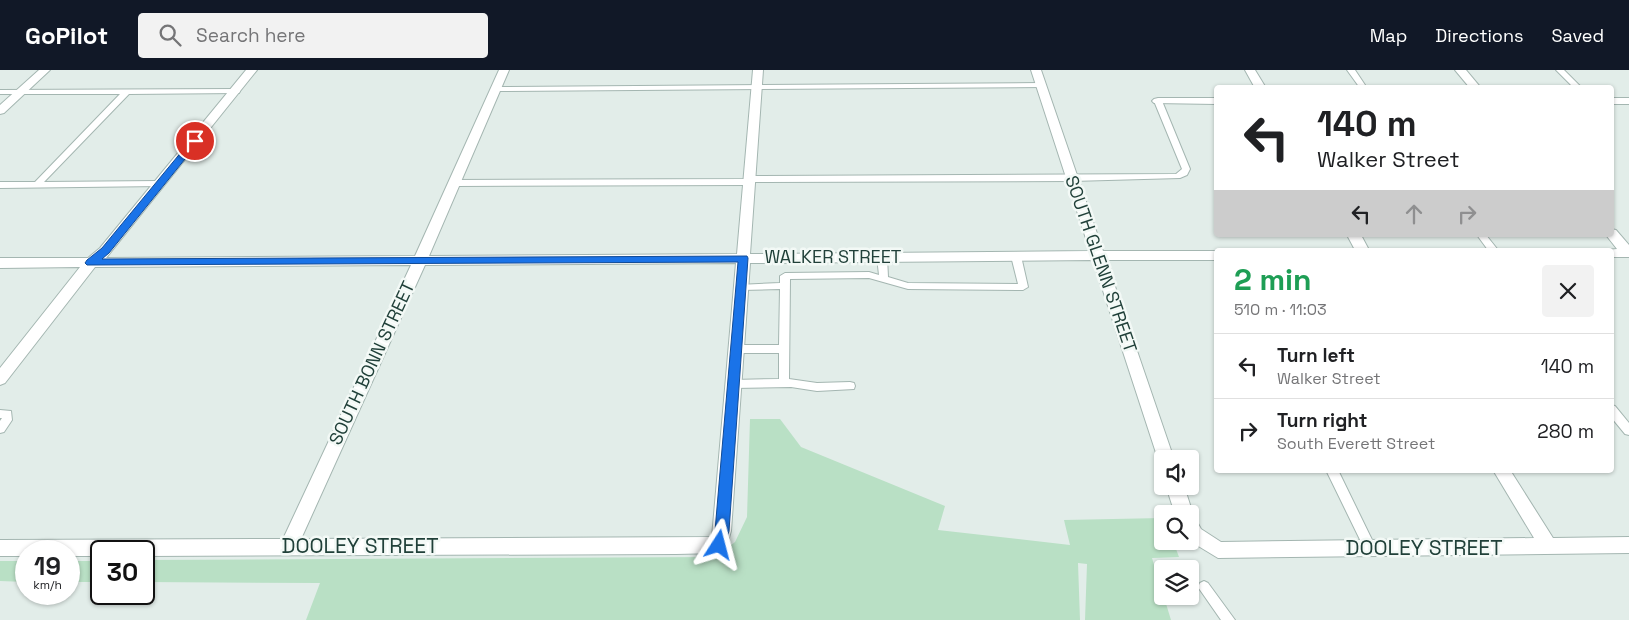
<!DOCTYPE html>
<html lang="en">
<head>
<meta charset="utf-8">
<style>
	:root { --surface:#fff; --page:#f2f2f2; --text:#202124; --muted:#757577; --line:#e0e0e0; --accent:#111827 }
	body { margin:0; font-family:"Space Grotesk",sans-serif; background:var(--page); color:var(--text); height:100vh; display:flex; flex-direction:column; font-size:19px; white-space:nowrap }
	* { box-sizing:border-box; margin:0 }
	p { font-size:16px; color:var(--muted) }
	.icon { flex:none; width:28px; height:28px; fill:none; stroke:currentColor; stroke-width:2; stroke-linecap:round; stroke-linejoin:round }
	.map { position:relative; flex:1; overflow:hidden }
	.drawer { position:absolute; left:1214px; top:178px; width:400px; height:225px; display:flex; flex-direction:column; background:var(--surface); border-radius:5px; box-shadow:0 1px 4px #0004 }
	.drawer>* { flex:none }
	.guide { position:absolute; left:1214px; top:15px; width:400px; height:152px; border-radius:5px; box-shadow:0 1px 4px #0004; background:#fff; color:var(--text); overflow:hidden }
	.buttons { position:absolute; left:1154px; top:380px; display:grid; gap:10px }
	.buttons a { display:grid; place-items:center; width:45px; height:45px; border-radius:5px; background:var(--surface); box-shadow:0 1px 4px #0004; font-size:25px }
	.speed { position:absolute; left:15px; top:470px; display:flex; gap:10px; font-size:25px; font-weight:700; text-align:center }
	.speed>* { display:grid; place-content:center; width:65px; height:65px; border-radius:50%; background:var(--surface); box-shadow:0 1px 4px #0004; line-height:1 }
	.speed small { font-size:12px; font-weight:400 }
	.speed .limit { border:2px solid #111; border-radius:8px; background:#fff; color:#111 }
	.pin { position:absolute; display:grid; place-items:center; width:42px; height:42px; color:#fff; margin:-21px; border:2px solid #fff; border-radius:50%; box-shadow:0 1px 5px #0007 }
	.me { position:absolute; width:55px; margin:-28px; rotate:9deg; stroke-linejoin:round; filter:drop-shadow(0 0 4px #0008) }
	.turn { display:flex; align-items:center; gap:18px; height:105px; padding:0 20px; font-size:22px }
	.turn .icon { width:65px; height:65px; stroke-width:2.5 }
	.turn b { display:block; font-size:35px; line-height:42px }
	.lanes { display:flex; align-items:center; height:48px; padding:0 20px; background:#0003; justify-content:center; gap:25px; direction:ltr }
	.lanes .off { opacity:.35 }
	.round { display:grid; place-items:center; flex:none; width:52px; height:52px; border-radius:5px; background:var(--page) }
	.head { display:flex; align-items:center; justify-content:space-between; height:85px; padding:0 20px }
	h1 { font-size:30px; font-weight:700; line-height:38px; color:#1e9e55 }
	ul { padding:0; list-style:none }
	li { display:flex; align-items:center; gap:15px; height:65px; padding:0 20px; border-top:1px solid var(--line) }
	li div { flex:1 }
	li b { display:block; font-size:19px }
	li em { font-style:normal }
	header { display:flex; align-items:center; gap:30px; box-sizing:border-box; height:70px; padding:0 25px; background:var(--accent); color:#fff }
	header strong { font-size:24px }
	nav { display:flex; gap:28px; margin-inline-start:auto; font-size:18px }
	.search { width:350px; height:45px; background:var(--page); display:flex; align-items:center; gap:12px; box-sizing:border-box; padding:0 18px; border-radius:5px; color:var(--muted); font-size:19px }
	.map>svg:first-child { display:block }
	.green { fill:#b9e0c5 }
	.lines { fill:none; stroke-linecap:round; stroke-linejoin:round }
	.service-casing { stroke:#a4b6b1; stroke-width:2 }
	.minor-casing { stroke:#a4b6b1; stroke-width:2 }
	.service { fill:#fff; fill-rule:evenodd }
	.minor { fill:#fff; fill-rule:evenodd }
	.route { fill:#1a73e8; stroke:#114b97 }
	.labels { text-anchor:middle; stroke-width:5; stroke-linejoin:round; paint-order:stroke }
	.street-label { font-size:18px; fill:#204039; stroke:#f3f9f6 }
	.near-street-label { font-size:21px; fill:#204039; stroke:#f3f9f6 }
</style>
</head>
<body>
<header>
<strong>GoPilot</strong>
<div class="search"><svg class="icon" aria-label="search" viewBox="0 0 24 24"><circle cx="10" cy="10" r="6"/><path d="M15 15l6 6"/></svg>Search here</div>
<nav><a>Map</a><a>Directions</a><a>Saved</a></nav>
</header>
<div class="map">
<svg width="1629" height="550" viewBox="0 0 1629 550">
	<rect width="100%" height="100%" fill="#e2ede9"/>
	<path class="green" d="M750,349H780L801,377L945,436L938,460L1070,475L1064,450L1162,448V471H1173L1179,487L1152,488L1171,550H1085L1087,494L1078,493L1080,550H306L320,513L144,512V490L715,487L735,472L747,447Z
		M0,491H26V512L0,511Z
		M69,491H101V512H69Z"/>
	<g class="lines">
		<defs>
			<path id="service" d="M1347,0H1355L1367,18H1360Z
				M1556,0H1564L1582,18H1574Z
				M1041,13H1044V17L495,21L491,19L495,17Z
				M236,19L240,21L239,23L129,24L44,112L159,111L163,114L162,116L0,118V112H35L120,24H0V20Z
				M1155,29H1158L1162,31L1190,99L1187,105L1180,108L1072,111L753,112L749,115L454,116L450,113L454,110L745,109L749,106L1176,104L1182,99L1154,31Z
				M1477,165H1486L1498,180H1488Z
				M1016,183L1021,186L1028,217L1023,220L908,219L869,208L790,209L789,309L817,313L850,312L854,313L855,316L854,319L817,321L791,317L733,318L729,317L728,314L729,311L733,310L779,309V283H736L731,279L736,275H779L780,219L741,220L738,219L736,217L738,215L780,213V206L785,203L869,202L879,205L877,187L882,184L887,187L888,207L908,213L1018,214L1011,186Z
				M1611,335L1615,336L1629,353V365L1625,364L1611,347Z
				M0,340L11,341L12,350L4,362L0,363V351L2,348H0Z
				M1326,400H1338L1376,478L1374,482L1370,483L1366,482Z
				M1204,511L1208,513L1235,550H1221L1198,517L1200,513Z"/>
			<path id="minor" d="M39,0H50L4,43L0,44V35Z
				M246,0H257L106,188L415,186L499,0H509L429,186L737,184L753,0H763L750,184L1090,181L1031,0H1041L1103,181H1216V190H1106L1174,389H1162V395L1158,389L1093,190L750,193L731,461L725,481L719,483L676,484L144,486V481H101V486H69V481H26V486H0V470L283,469L411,195L95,197L5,313L0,315V298L80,197L0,198V188H88L100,178ZM736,193L712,467L301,469L425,195Z
				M1245,0H1255L1266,18H1255Z
				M1455,0H1466L1481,18H1470Z
				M1158,28H1216V34L1154,33L1152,31L1154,29Z
				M1611,28H1629V34H1611Z
				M1611,159L1616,160L1629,175V187H1611V180H1606L1617,179L1606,165H1611Z
				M1347,165H1361L1369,180H1355Z
				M1493,400H1510L1553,468L1629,467V483L1218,488L1190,471V444H1175L1166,416H1184L1193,444L1191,448L1196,450L1201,459L1221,472L1534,468Z"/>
		</defs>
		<use href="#service" class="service-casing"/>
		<use href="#minor" class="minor-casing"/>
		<use href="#service" class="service"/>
		<use href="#minor" class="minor"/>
	</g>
	<path class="route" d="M195,68L198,69V73L109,183L102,189L747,186L748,188L729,461L724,479L719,481L714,479L712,475L715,461L738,192L87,195L85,193L87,190L102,178L192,69Z"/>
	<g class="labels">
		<g class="street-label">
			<text x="833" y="193">WALKER STREET</text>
			<text transform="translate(1101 194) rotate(71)" y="6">SOUTH GLENN STREET</text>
			<text transform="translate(372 293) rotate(-65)" y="6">SOUTH BONN STREET</text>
		</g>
		<g class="near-street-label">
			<text x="360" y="483">DOOLEY STREET</text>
			<text x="1424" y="485">DOOLEY STREET</text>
		</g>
	</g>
</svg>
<div class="buttons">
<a><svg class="icon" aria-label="sound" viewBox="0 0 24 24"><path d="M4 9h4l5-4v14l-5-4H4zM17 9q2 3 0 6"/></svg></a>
<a><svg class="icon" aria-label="search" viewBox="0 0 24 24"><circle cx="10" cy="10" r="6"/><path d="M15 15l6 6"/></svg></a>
<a><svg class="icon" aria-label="layers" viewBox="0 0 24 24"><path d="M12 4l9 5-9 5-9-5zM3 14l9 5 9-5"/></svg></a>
</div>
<div class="speed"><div>19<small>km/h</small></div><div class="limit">30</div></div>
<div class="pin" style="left:195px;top:71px;background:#d93025"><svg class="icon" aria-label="arrive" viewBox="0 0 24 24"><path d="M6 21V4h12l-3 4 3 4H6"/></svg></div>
<svg class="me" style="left:719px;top:475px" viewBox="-20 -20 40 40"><path d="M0-17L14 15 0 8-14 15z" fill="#1a73e8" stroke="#fff" stroke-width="4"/></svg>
<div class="guide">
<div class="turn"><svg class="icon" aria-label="left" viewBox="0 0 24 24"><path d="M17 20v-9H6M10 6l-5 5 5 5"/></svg><div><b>140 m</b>Walker Street</div></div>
<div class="lanes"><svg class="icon" aria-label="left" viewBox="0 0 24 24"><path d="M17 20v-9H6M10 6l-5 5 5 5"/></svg><svg class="icon off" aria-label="ahead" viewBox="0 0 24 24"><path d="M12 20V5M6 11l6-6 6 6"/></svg><svg class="icon off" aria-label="right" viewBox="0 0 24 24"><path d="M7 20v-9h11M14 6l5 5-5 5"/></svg></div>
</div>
<section class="drawer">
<div class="head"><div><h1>2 min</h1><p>510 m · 11:03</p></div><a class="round"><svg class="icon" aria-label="close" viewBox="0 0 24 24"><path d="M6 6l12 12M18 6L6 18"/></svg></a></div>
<ul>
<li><svg class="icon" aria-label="left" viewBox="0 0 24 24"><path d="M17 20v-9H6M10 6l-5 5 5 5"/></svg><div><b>Turn left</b><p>Walker Street</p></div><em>140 m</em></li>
<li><svg class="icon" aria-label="right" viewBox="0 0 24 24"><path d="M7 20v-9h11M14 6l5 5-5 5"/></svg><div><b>Turn right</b><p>South Everett Street</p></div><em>280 m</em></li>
</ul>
</section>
</div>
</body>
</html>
